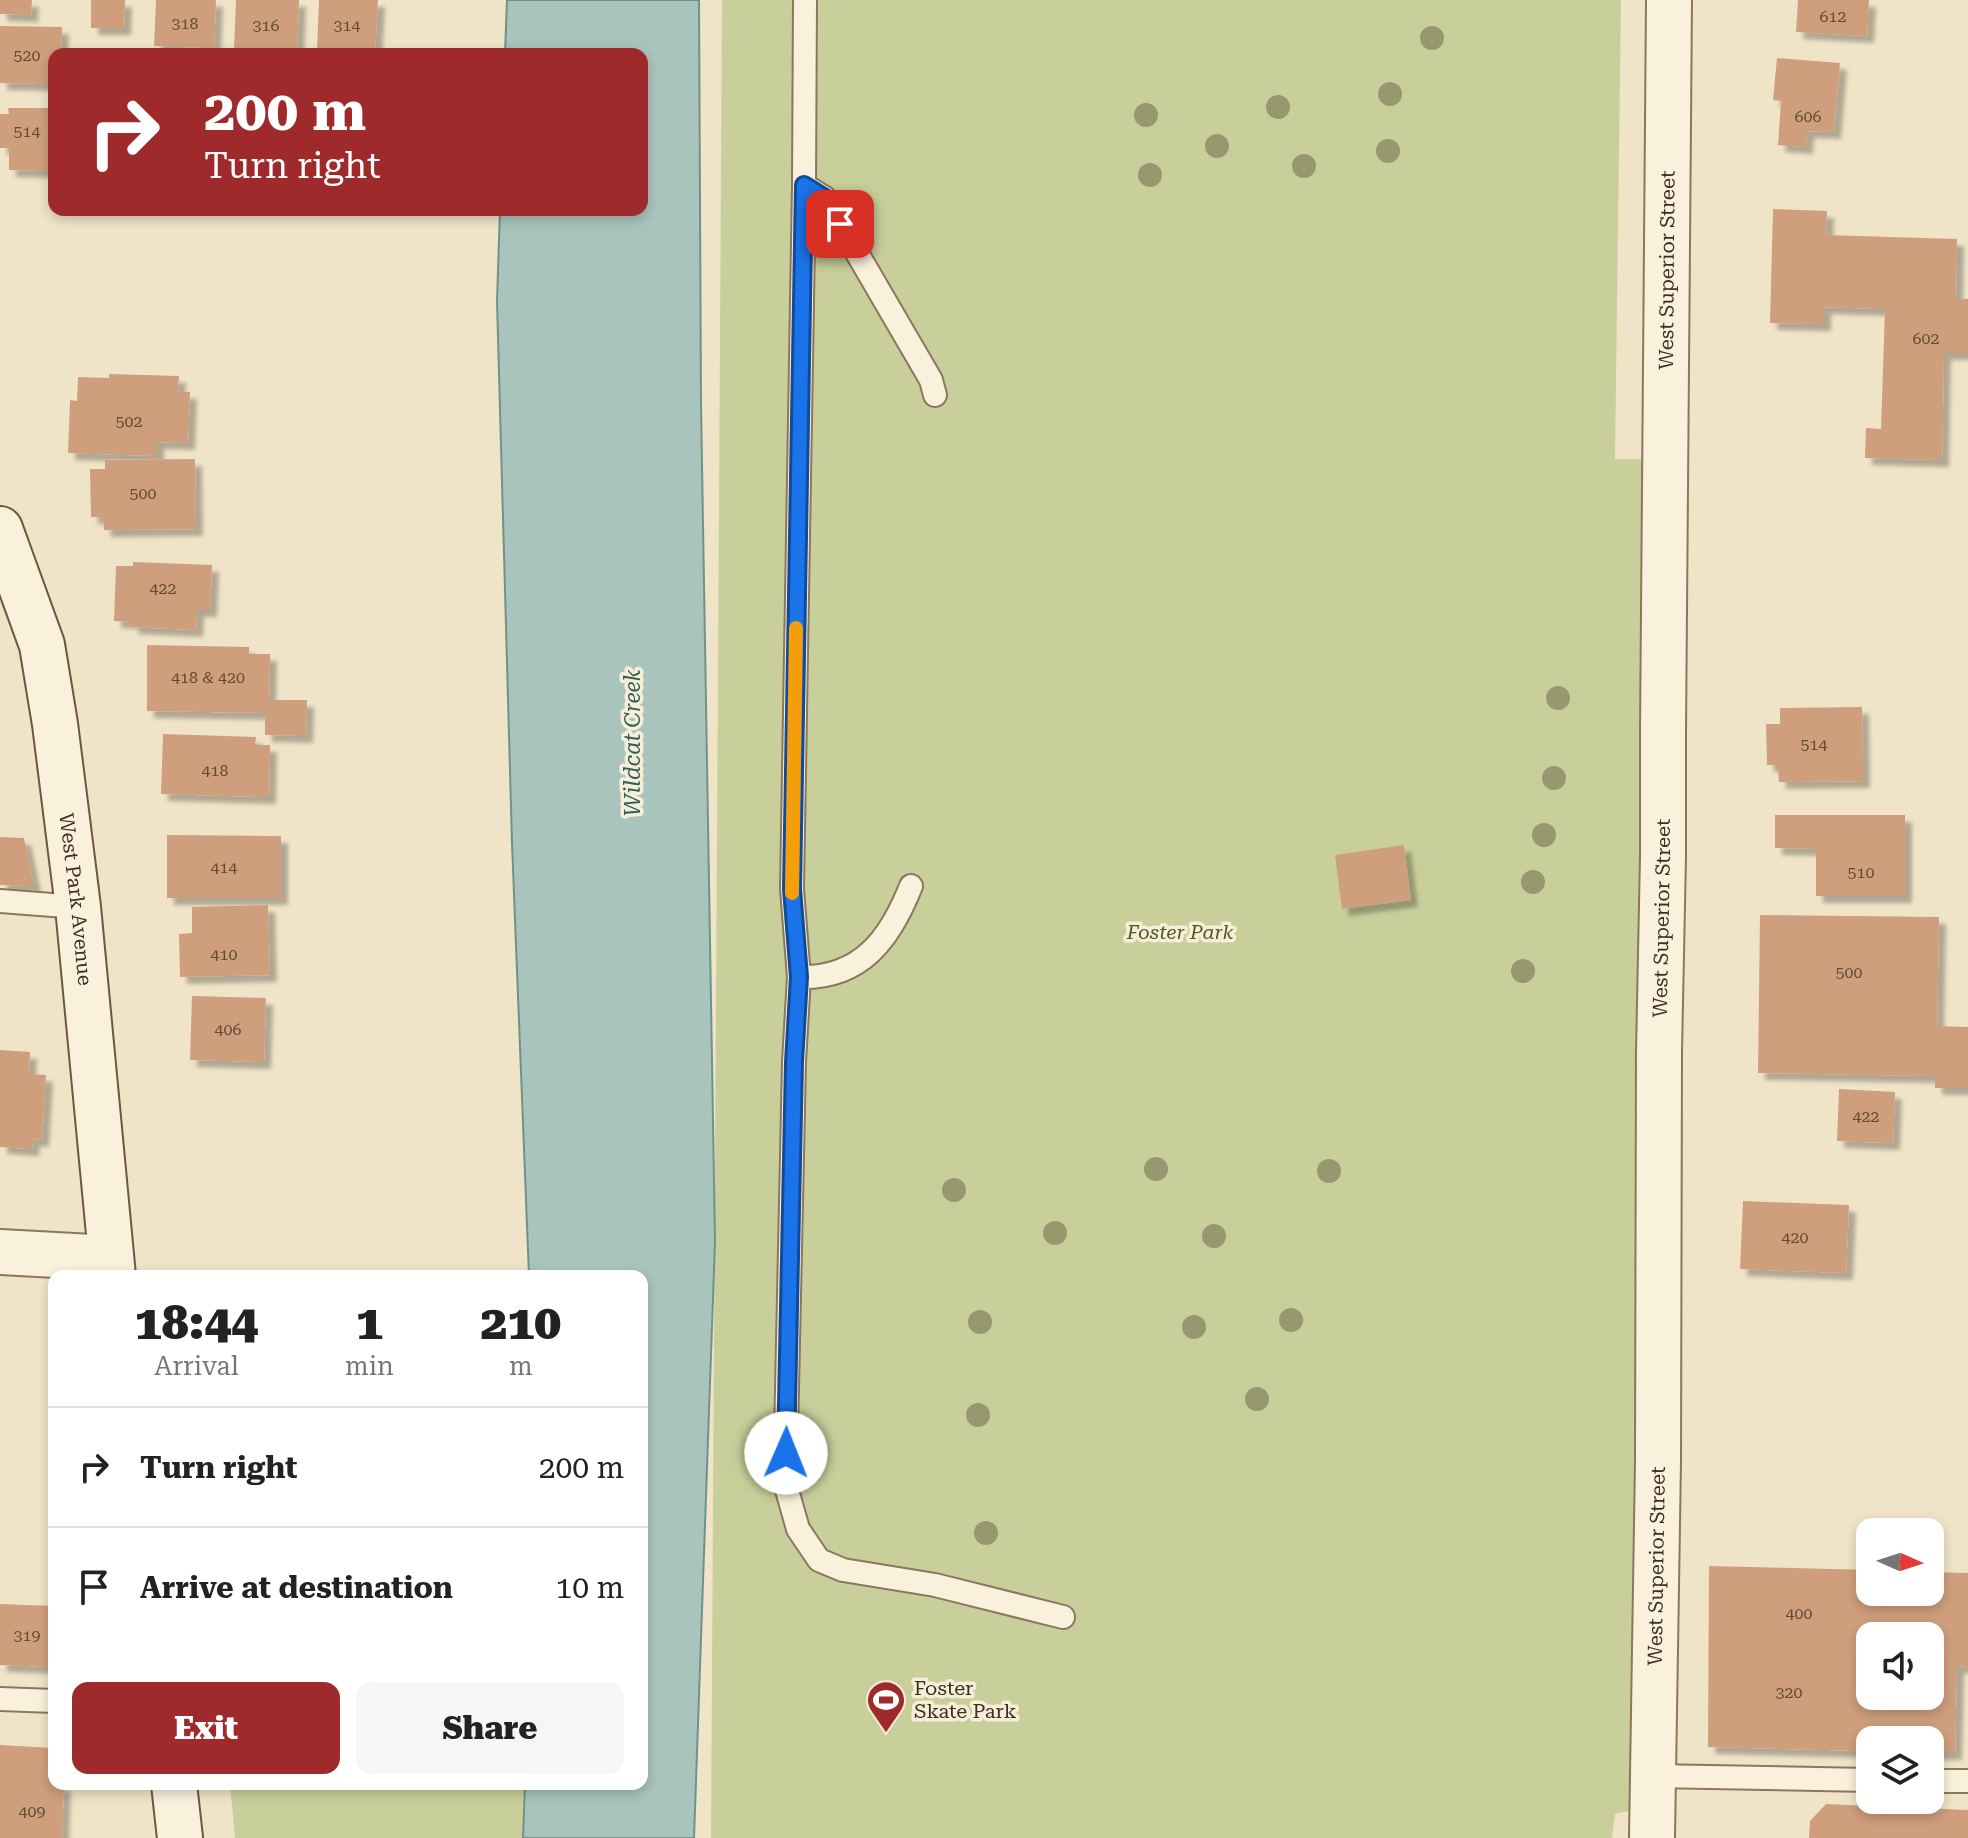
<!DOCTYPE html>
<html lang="en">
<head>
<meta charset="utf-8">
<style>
	:root { --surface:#fff; --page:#f6f6f6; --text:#222; --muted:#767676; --line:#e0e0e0; --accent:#9e2a2b }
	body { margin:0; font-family:"Roboto Serif",serif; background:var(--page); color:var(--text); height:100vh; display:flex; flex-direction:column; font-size:30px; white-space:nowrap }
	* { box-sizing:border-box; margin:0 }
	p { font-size:26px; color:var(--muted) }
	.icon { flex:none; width:44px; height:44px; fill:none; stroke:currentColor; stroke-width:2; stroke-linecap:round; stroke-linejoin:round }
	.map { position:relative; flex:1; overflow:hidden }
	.drawer { position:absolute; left:48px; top:1270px; width:600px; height:520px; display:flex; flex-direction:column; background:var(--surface); border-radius:16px; box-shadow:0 4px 12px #0003 }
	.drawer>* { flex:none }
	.hud { position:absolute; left:48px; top:48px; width:600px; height:168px; border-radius:16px; box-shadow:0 4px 12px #0003; background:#9e2a2b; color:#fff; overflow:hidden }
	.needle { width:52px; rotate:93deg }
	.fabs { position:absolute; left:1856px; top:1518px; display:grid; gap:16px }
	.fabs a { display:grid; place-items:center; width:88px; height:88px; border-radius:16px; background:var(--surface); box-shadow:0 4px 12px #0003; font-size:40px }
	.pin { position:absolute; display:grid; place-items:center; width:68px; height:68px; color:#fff; margin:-34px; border-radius:16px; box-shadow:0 4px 12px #0006 }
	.me { position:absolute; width:88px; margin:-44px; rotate:1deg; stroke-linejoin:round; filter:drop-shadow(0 0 6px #0008) }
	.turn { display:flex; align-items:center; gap:28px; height:168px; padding:0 24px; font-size:36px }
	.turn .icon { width:104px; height:104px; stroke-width:2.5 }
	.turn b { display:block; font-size:56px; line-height:68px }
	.eta { display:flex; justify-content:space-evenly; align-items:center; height:136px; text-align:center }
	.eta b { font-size:48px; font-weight:800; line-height:56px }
	.button { display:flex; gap:16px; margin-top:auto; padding:16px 24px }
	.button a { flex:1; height:92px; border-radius:16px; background:var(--accent); color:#fff; font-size:32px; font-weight:800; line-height:92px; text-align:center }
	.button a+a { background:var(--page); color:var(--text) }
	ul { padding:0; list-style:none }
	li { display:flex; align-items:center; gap:24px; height:120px; padding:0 24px; border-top:2px solid var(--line) }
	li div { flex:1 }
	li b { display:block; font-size:30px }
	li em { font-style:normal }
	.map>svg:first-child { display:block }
	.green { fill:#c9cf9b }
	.water { fill:#a9c4bc; stroke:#6f938a; stroke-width:2 }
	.building { fill:#cf9f7d; fill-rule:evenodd; filter:url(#shadow) }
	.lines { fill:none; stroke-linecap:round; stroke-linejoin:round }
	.service-casing { stroke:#8d765c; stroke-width:26 }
	.minor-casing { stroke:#8d765c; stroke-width:48 }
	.secondary-casing { stroke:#6f573f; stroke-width:48 }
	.service { stroke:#faf1dc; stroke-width:22 }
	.minor { stroke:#faf1dc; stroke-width:44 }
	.secondary { stroke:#faf1dc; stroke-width:44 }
	.tree { fill:#96986f }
	.route-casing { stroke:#114b97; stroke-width:20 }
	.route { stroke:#1a73e8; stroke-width:14 }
	.slow { stroke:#f59e0b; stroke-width:14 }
	.labels { text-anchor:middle; stroke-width:7; stroke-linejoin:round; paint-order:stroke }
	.number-label { font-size:16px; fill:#624a37 }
	.street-label { font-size:20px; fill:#3d2e20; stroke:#f7eed8 }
	.park-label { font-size:20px; font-style:italic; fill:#4d5a26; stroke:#f7eed8 }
	.poi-label { font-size:20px; fill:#3d2e20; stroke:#f7eed8; text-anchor:start }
	.water-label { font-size:22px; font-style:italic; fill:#2f5d5a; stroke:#f7eed8 }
</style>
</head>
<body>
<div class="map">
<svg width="1968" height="1838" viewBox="0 0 1968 1838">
	<defs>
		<filter id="shadow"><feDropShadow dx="7" dy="7" stdDeviation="2" flood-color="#0004"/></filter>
	</defs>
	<rect width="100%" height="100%" fill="#f0e4c8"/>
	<path class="green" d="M722,0H1621L1615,459H1647L1640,1808L1615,1814L1612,1838H711Z
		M230,1784H525L523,1838H235Z"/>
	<path class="water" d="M507,0H699L701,404L715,1241L694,1838H523L525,1784H642V1276H529L512,843L497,301L500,210H642V54H505Z"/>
	<path class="building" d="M0,0H32L31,15L0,14Z
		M91,0H125L124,28H91Z
		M156,0H216L214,48L154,46Z
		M236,0H299L297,52L234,50Z
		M319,0H378L375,52L317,50Z
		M1798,0H1869L1867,36L1796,32Z
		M0,26L62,27L61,54H54V57H51V84L0,83Z
		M1777,58L1840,63L1834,132L1807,131L1806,147L1778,145L1781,101L1773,100Z
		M8,108H54V171L9,170V148H0V114H9Z
		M1773,209L1827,211L1826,235L1957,239L1956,299H1968V353H1944L1942,460L1865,458L1866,428L1881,429L1885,309L1824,307V324L1770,323Z
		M109,374L179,376L178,392H190L188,443L157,442V456L68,453L70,400L77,401L78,377L109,378Z
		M195,459L196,529L104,530L103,517H91L90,469H105V460Z
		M133,562L212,565L210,610H197L196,630L131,627L132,622L114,621L116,566H133Z
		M147,645L249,647V654H270L269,700H307L306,736L265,735V713L147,711Z
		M1862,707L1863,781L1779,782L1778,765H1767L1766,724H1780V708Z
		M163,734L256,737L255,745H270L269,797L161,794Z
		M1775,815H1905V896H1816V849L1775,848Z
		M167,835L281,836V898H167Z
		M0,837L24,838L34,886L0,885Z
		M1404,845L1411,900L1342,909L1335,855Z
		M268,905L270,975L180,977L179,934L192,933V907Z
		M1760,915L1939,917L1937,1026L1968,1027V1088H1935V1076L1758,1073Z
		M192,996L266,998L264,1062L190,1060Z
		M0,1050L30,1052L29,1074L46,1075L42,1140L33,1139L32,1149L0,1147Z
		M1839,1089L1895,1092L1893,1143L1837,1141Z
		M1743,1201L1849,1205L1846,1273L1740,1269Z
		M1709,1566L1870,1570V1592H1930V1572L1968,1573V1667L1957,1666L1955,1753H1930V1740H1870V1751L1708,1747ZM1870,1636H1930V1696H1870Z
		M0,1604L54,1606V1667L0,1665Z
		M0,1745L54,1748V1784H64L62,1838H0Z
		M1826,1804L1968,1810V1838H1809L1810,1821Z"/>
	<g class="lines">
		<defs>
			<path id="service" d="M805,0L804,185L792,889L799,977L794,1062L785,1483L798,1529L819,1560L843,1570L935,1585L1063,1617
				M804,185L825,198L931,380L935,395
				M0,901L78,907
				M799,977C861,979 890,939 911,886
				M0,1699L54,1701
				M1652,1776L1870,1780
				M1930,1781H1968"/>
			<g id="minor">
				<path d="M0,1252L111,1258"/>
				<path id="s1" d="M1652,1838L1658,1461L1659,1052L1663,856V733L1669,0"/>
			</g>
			<g id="secondary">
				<path id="s2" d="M0,529L42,645L55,724L78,907L113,1276"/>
				<path d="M174,1784L180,1838"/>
			</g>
		</defs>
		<use href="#service" class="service-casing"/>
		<use href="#minor" class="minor-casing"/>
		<use href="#secondary" class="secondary-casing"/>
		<use href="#service" class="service"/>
		<use href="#minor" class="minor"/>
		<use href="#secondary" class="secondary"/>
	</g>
	<g class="tree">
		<circle cx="1432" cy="38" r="12"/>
		<circle cx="1390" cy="94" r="12"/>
		<circle cx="1278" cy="107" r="12"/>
		<circle cx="1146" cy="115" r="12"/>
		<circle cx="1217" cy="146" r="12"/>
		<circle cx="1388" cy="151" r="12"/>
		<circle cx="1304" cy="166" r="12"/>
		<circle cx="1150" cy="175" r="12"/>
		<circle cx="1558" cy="698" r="12"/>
		<circle cx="1554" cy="778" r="12"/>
		<circle cx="1544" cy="835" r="12"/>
		<circle cx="1533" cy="882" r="12"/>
		<circle cx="1523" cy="971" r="12"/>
		<circle cx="1156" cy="1169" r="12"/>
		<circle cx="1329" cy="1171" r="12"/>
		<circle cx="954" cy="1190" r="12"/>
		<circle cx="1055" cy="1233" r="12"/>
		<circle cx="1214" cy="1236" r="12"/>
		<circle cx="1291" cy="1320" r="12"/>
		<circle cx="980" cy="1322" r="12"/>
		<circle cx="1194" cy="1327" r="12"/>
		<circle cx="1257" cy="1399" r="12"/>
		<circle cx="978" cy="1415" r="12"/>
		<circle cx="986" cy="1533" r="12"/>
	</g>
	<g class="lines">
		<defs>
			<path id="route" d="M786,1453L794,1062L799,977L792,889L804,185L825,198L840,224"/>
		</defs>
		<use href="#route" class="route-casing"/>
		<use href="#route" class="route"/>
		<path class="slow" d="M792,893L796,628"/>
	</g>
	<defs>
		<symbol id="stadium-pin" viewBox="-11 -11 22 30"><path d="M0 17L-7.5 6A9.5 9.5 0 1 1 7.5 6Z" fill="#9e2a2b" stroke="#f7eed8"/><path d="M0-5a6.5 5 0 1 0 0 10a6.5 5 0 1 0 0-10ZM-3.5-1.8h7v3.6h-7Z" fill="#fff"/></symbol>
	</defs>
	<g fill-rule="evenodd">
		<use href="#stadium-pin" x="864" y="1678" width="44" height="60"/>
	</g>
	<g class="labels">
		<g class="number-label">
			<text x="1833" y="22">612</text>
			<text x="185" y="29">318</text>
			<text x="266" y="31">316</text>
			<text x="347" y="31">314</text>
			<text x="27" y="61">520</text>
			<text x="1808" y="122">606</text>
			<text x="27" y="137">514</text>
			<text x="1926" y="344">602</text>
			<text x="129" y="427">502</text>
			<text x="143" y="499">500</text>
			<text x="163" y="594">422</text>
			<text x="208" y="683">418 &amp; 420</text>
			<text x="1814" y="750">514</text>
			<text x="215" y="776">418</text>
			<text x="224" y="873">414</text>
			<text x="1861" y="878">510</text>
			<text x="224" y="960">410</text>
			<text x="1849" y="978">500</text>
			<text x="228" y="1035">406</text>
			<text x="1866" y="1122">422</text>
			<text x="1795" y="1243">420</text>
			<text x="1799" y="1619">400</text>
			<text x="27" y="1641">319</text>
			<text x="1789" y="1698">320</text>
			<text x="32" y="1817">409</text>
		</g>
		<g class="street-label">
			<text dy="7" stroke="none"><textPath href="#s1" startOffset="1568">West Superior Street</textPath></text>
			<text dy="7" stroke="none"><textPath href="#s2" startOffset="380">West Park Avenue</textPath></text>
			<text dy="7" stroke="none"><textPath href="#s1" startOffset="920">West Superior Street</textPath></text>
			<text dy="7" stroke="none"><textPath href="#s1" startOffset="272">West Superior Street</textPath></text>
		</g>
		<g class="park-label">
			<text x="1180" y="939">Foster Park</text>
		</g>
		<g class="poi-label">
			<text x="914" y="1695">Foster<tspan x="914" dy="23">Skate Park</tspan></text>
		</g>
		<g class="water-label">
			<text transform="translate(632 743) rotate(-90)" y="8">Wildcat Creek</text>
		</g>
	</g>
</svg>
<div class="fabs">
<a><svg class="needle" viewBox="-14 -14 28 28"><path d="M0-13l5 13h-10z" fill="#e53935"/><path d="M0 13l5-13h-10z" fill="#767676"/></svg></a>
<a><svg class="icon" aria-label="sound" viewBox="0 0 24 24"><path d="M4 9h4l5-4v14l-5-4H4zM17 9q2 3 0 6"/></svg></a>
<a><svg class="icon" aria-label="layers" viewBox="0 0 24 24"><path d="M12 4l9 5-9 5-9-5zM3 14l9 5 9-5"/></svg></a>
</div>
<div class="pin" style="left:840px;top:224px;background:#d93025"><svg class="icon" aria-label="arrive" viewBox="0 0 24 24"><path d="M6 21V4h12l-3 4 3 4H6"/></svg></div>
<svg class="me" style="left:786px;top:1453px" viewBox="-20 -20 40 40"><circle r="19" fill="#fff"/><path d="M0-13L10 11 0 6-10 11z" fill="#1a73e8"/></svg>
<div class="hud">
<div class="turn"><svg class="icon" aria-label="right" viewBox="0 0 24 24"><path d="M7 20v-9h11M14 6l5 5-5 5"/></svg><div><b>200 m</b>Turn right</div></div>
</div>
<section class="drawer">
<div class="eta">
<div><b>18:44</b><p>Arrival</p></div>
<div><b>1</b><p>min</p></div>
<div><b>210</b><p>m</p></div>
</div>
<ul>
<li><svg class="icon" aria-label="right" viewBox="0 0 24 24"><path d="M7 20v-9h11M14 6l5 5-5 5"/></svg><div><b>Turn right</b></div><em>200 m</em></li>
<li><svg class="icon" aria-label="arrive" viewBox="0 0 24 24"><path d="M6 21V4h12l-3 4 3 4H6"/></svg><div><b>Arrive at destination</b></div><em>10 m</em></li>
</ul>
<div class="button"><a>Exit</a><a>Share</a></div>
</section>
</div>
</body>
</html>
